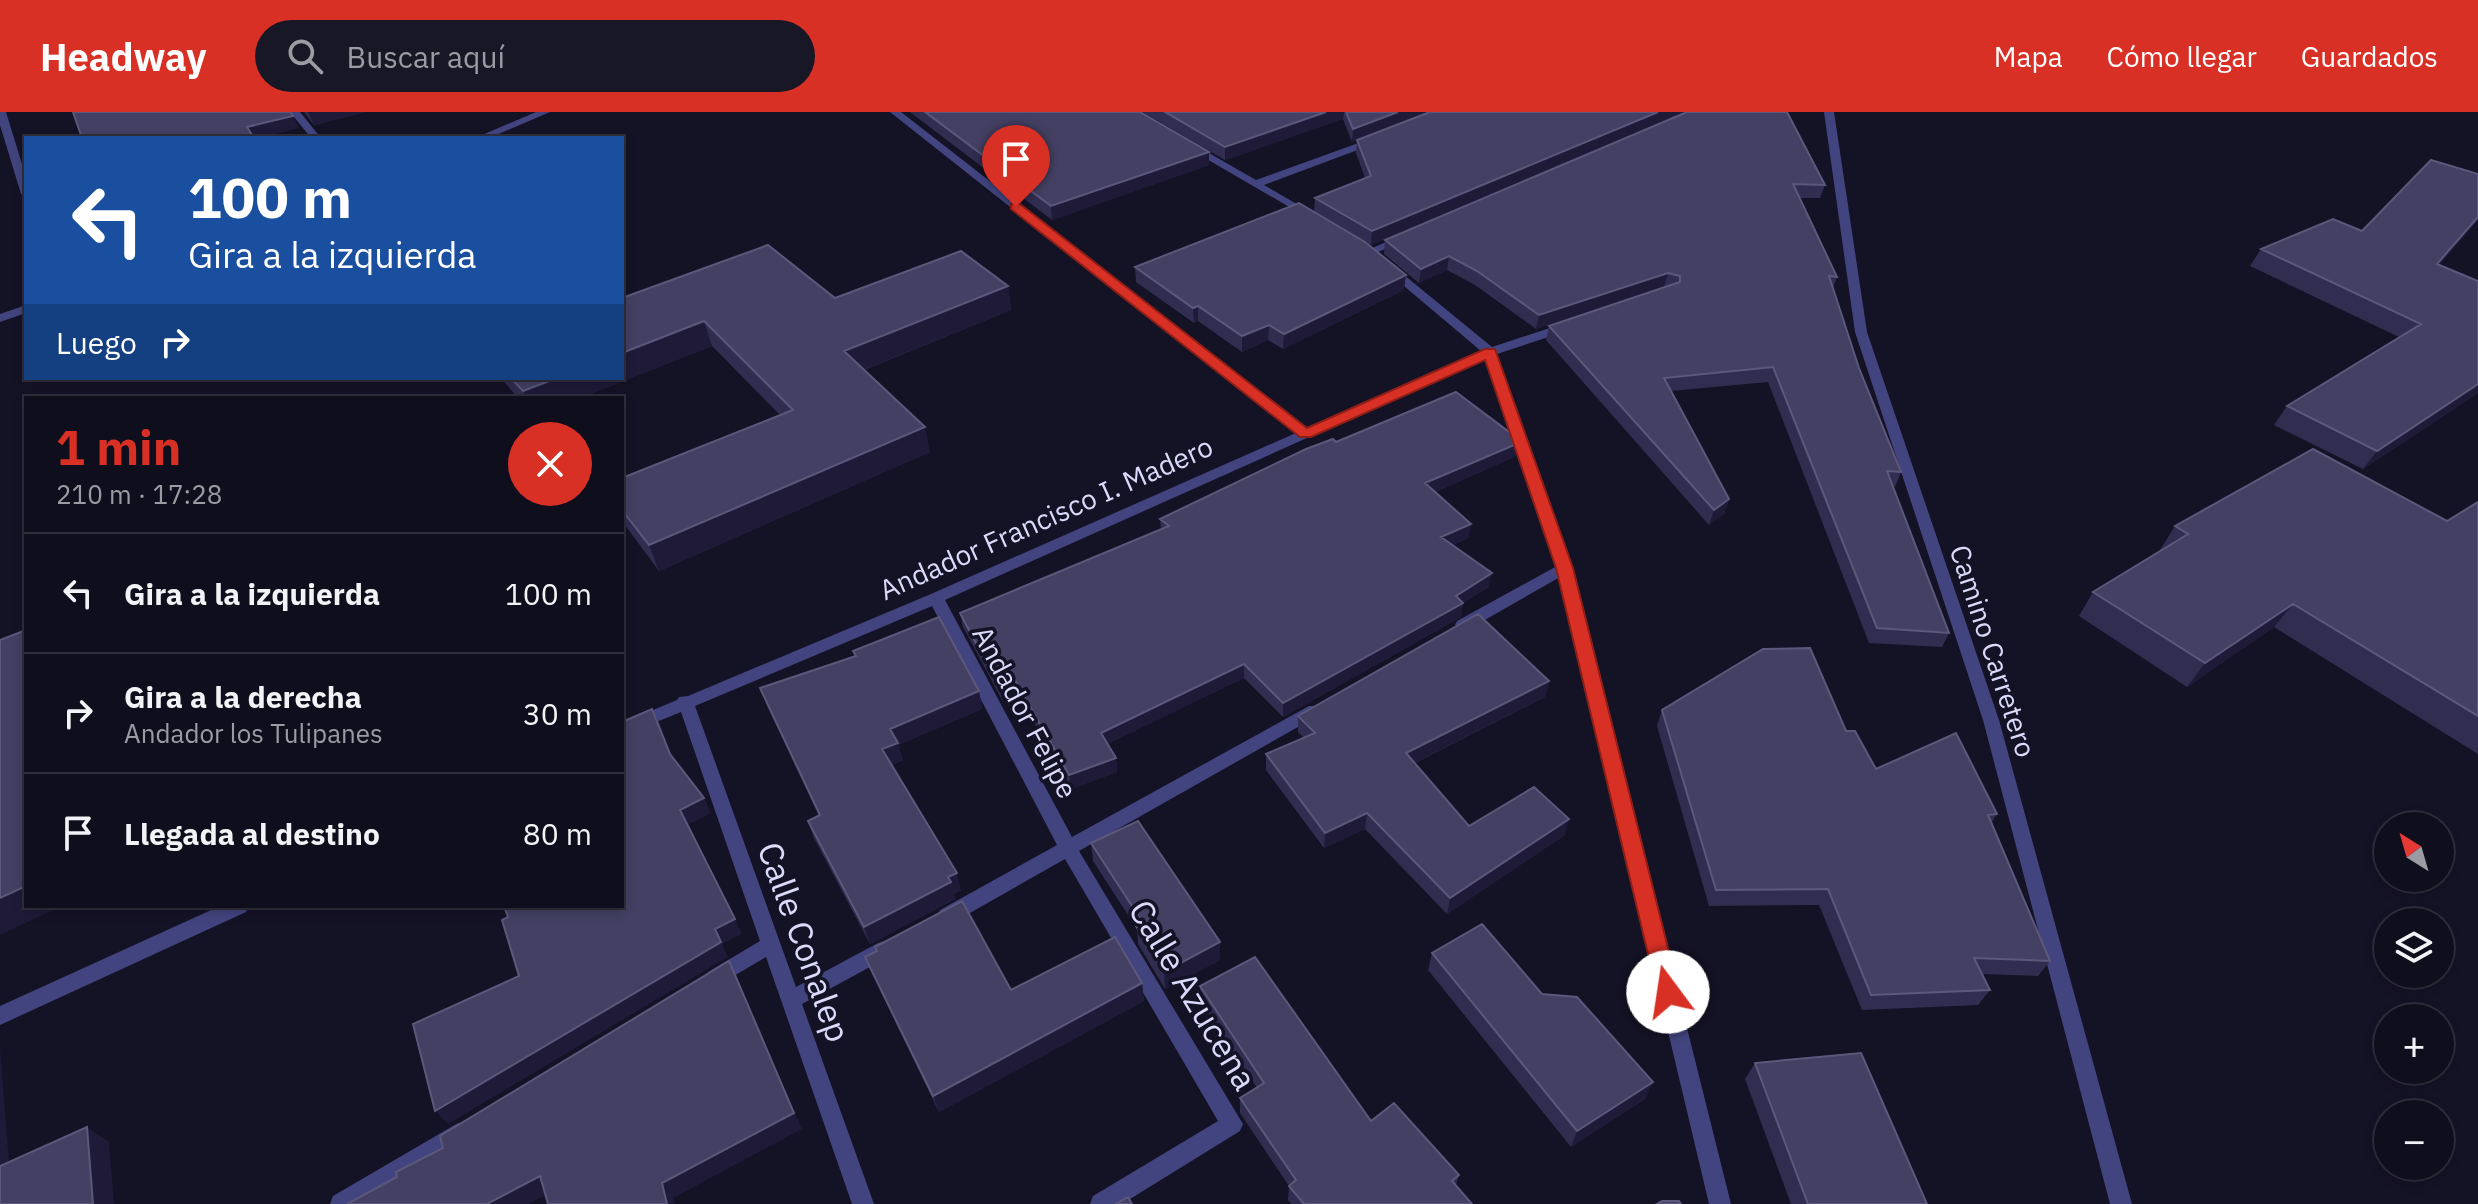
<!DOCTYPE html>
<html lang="es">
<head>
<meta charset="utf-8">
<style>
	:root { --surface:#0f0e1c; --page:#181725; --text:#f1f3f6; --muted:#9b9ca3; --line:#2f2e3b; --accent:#d93025 }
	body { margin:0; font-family:"IBM Plex Sans",sans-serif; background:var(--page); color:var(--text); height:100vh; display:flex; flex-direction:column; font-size:30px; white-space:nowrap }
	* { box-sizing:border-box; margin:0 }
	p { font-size:26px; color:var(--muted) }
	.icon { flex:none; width:44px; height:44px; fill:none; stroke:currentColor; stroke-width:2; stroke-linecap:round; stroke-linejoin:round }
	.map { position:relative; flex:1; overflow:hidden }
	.details { position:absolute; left:24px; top:284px; width:600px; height:512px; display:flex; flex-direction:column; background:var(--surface); border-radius:0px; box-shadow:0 4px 12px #0003,0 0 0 2px var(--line) }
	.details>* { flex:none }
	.guide { position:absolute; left:24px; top:24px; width:600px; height:244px; border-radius:0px; box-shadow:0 4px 12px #0003,0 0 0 2px var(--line); background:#1a4fa0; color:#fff; overflow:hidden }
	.needle { width:52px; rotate:323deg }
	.buttons { position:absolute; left:2374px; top:700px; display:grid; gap:16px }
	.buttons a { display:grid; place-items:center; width:80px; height:80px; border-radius:50%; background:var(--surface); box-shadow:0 4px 12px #0003,0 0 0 2px var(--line); font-size:40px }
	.pin { position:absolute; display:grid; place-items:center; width:68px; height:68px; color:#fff; margin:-82px -34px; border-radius:50% 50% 50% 0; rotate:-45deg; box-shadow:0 0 8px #0007 }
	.pin .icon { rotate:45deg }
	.me { position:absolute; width:88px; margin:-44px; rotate:346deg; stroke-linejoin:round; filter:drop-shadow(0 0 6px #0008) }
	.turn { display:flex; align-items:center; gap:28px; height:168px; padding:0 32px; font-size:36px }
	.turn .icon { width:104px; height:104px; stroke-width:2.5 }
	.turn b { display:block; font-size:56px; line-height:68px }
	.then { display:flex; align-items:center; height:76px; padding:0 32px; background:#0003; gap:16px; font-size:30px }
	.round { display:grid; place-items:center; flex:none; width:84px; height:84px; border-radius:42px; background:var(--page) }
	.overview { display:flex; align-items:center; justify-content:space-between; height:136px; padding:0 32px }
	h1 { font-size:48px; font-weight:800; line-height:60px; color:var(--accent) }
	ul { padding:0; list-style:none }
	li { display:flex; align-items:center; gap:24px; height:120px; padding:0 32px; border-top:2px solid var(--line) }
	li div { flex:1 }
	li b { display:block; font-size:30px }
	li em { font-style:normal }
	header { display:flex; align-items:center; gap:48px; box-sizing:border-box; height:112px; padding:0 40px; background:var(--accent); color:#fff }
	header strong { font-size:38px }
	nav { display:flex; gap:44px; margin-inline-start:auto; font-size:28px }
	.search { width:560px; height:72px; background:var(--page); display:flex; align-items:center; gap:20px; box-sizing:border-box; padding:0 28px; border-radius:44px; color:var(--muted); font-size:30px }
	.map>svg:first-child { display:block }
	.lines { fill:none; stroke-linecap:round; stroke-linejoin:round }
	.minor { fill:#42447f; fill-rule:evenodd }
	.wall { fill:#312d51 }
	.shaded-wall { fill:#1e1a38 }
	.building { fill:#434063; stroke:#5b587b; stroke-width:2 }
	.route { fill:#d93025; stroke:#8d1f18; stroke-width:2 }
	.labels { text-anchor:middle; stroke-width:7; stroke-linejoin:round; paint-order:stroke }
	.street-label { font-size:28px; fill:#dbdafb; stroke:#141225 }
	.near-street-label { font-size:34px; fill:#dbdafb; stroke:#141225 }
</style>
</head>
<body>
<header>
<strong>Headway</strong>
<div class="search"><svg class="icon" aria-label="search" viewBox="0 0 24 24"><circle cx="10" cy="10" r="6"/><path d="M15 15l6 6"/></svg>Buscar aquí</div>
<nav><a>Mapa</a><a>Cómo llegar</a><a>Guardados</a></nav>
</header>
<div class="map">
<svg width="2478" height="1092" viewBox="0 0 2478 1092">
	<rect width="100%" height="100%" fill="#141225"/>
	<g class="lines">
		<path class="minor" d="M0,0H6L26,65V85L21,82L0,13Z
			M290,0H300L321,26H311Z
			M536,0H550L489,26H475Z
			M890,0H901L1307,316L1481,239L1385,158V154H1393L1492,235L1562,212H1570V218L1497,242L1572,456L1731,1092H1709L1560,465L1469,517L1463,518L1455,513L1457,509L1557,454L1486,246L945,488L1072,725L1309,594H1321L1323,598L1321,602L1079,739L1243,1012L1240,1019L1122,1092H1090L1093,1084L1218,1009L1065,747L954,810L947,812L940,810L938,804L940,798L1057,733L932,494L695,594L796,875L878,831L885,829L892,831L895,837L892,843L802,892L874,1092H852L766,845L715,875L708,872L705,866L708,860L760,829L681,600L622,624V611L677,588L679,585L688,584L931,482L1296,321Z
			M1824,0H1834L1867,220L1999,608L2132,1092H2110L1983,608L1855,220Z
			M1375,25L1380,28L1379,30L1264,73L1314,102L1315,104L1310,107L1186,35L1195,33L1256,68Z
			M1401,123L1411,125L1374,142L1364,140Z
			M26,193V201L0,210V202Z
			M220,794H248L246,800L0,913V894Z
			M458,1011L466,1014L469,1021L466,1028L362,1092H330L333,1084Z"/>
	</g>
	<path class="wall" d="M304,0H365L314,13Z
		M910,0H1140L1209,53L1052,108Z
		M1143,0H1685L1371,133L1314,99L1315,86L1365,66L1356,41L1357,28L1352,30L1343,7L1225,48Z
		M1687,0L1825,73L1820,86H1799L1837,165L1833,176L1859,256L1901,360L1895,375L1893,374L1949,521L1942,535L1869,531L1768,270L1671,279L1729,387L1724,402L1709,413L1546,228L1549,214L1652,179L1536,217L1475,173L1447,158L1419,171L1384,142L1385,128Z
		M2478,62V108L2439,153L2478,169V281L2363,357L2274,313L2287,294L2399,225L2250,154L2261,137L2362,119Z
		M1135,155L1404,178L1283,237L1268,228L1242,240L1198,209L1194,211L1136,170Z
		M1008,174L1011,198L864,258L930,340L659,459L622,409V366L780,303L712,234L580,286H518L501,266H622V186H835Z
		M1336,330L1516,344L1435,380L1471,412L1468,426L1453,433L1489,475L1463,491L1461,505L1283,605L1244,566L1107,632L1116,646L1117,660L1071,677L1018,582L1002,588L963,515L960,501L1161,418L1160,407Z
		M2478,390V642L2274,515L2187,575L2079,504L2093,480L2161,439L2160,438L2175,414L2447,409Z
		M853,539L979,579L982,597L898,633L903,648L892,653L961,778L954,782L955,787L870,832L814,726L808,709L819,704L767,594L760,576L854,544Z
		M1549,569L1545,585L1415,651L1469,714L1565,723L1447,802L1365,717L1324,736L1266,658V642L1304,626L1298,620V604Z
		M1662,598L1846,619L1876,657L1997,702L1992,710L2050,849L2038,864L1982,862L1990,878L1978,893L1862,898L1819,793L1709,794L1657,614Z
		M1091,731L1220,848L1165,877L1138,832L1137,817L1093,749Z
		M1432,841L1653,970L1645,987L1571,1035L1428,858Z
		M865,845L1011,878L1142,871L1144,889L939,1000L872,862Z
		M1200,874L1371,1009L1459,1063L1456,1073L1472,1092H1291L1288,1088L1289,1074L1240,1001V986L1257,976L1200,889Z
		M1755,951L1927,1092H1791L1745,967Z"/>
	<path class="shaded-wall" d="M308,0H365L314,13Z
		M1326,0H1344L1343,7L1225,48V35Z
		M1398,0H1431L1352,30L1353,17Z
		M1658,0H1685L1371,133L1372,119Z
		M293,4L299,16L261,26H240L247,15Z
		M1209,40V53L1052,108L1051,94Z
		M2478,105V108L2425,170L2437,152Z
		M1449,144L1447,158L1419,171L1421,157Z
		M1668,161L1664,175L1536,217L1539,203Z
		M1406,163L1404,178L1283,237L1284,222Z
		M1008,174L1011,198L850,263L844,239Z
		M1198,194V209L1194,211L1193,196Z
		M704,209L712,234L580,286H526L523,279L557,266H622V241Z
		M1269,213L1268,228L1242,240V224Z
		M2478,272V281L2363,357L2377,339Z
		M925,315L930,340L659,459L649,433Z
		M1519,331L1516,344L1423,385L1425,371Z
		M1729,387L1724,402L1709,413L1714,398Z
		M1471,412L1468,426L1439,439L1441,425Z
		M1492,461L1489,475L1463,491L1461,505L1283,605V591Z
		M2293,492L2274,515L2187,575L2205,551Z
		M1244,552V566L1102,635L1101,621Z
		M1015,568L1018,582L1002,588L999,575Z
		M1549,569L1545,585L1404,656L1406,641Z
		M979,579L982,597L898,633L903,648L887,655L882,637L890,617Z
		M652,597L660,612L677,657L670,642Z
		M1116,646L1117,660L1071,677L1069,663Z
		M704,686L711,701L687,713L680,698Z
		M1367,701L1365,717L1324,736L1325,721Z
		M1569,707L1565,723L1447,802L1450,786Z
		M957,761L961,778L954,782L955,787L870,832L864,815Z
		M26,774V794H62L0,823V786Z
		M735,807L742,822L722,832L728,845L448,1012L435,999L715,817Z
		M1220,830V848L1165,877L1164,860Z
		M729,849L737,866L802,1017L673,1086L675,1092H667L662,1071Z
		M1142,871L1144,889L939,1000L933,984Z
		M0,936L11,1075L0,1068Z
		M1653,970L1645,987L1571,1035L1577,1019Z
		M87,1015L109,1030L114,1092H93Z
		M540,1064L554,1079L529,1092H487Z"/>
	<path class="building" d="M73,0H290L293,4L247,15L252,23L240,26H82Z
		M925,0H1140L1209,40L1051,94Z
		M1165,0H1326L1225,35Z
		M1346,0H1398L1353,17Z
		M1430,0H1658L1372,119L1315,86L1371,64L1357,28Z
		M1687,0H1787L1825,73L1793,72L1837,165L1829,164L1859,256L1901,360L1887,359L1949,521L1877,516L1773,255L1664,266L1729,387L1714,398L1549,214L1680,170V164L1668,161L1539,203L1477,159L1449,144L1421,157L1385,128Z
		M2431,48L2478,62V105L2437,152L2478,169V272L2377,339L2287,294L2421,212L2261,137L2333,107L2362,119Z
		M1299,91L1365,130L1406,163L1284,222L1269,213L1242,224L1198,194L1193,196L1135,155Z
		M768,133L835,186L961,139L1008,174L844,239L925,315L649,433L622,398V366L793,298L704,209L622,241V186Z
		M511,266H557L523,279Z
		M1456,280L1517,326L1519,331L1425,371L1471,412L1441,425L1492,461L1456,484L1463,491L1283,591L1244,552L1101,621L1116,646L1069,663L1015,568L999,575L960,501L1169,414L1160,407L1306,337L1333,327L1336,330Z
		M2313,337L2447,409L2478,390V604L2293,492L2205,551L2093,480L2188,422L2175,414Z
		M1478,502L1549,569L1406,641L1469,714L1534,675L1569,707L1450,786L1367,701L1325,721L1266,642L1315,621L1298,604Z
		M939,505L979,579L890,617L898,631L882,637L957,761L948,765L951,770L864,815L808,709L820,703L760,576L856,544L853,539Z
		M26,518V774L0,786V528Z
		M1810,536L1846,619H1855L1876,657L1956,621L1997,702L1988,703L2050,849L1974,846L1990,878L1871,883L1828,777L1716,778L1662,598L1763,537Z
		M652,597L670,642L704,686L680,698L735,807L715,817L721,830L435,999L413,912L519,864L502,808L508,805L504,794H622V610Z
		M1138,709L1220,830L1164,860L1136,814L1143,811L1091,731Z
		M962,789L1011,878L1115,825L1142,871L933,984L865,845L877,839L875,835Z
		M1482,812L1542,882L1577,885L1653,970L1577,1019L1432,841Z
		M1255,845L1371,1009L1394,991L1459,1063L1452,1069L1472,1092H1304L1289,1074L1296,1068L1240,986L1264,971L1200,874Z
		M729,849L794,1001L662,1071L667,1092H548L540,1064L487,1092H347L397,1065L396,1060L443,1036L440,1024Z
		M1861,941L1927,1092H1808L1755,951Z
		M87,1015L93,1092H0V1054Z
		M1128,1085L1132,1092H1116Z
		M1662,1089H1679L1681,1092H1657Z"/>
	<path class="route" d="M1011,92H1020L1307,316L1485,237H1495L1573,456L1679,880L1676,887L1668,890L1660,887L1657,880L1556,456L1485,248L1311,325H1300L1011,97Z"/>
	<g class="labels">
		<g class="street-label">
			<text transform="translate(1046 406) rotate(-24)" y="10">Andador Francisco I. Madero</text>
			<text transform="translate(1993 539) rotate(72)" y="10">Camino Carretero</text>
			<text transform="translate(1025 600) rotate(62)" y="10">Andador Felipe</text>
		</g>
		<g class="near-street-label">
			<text transform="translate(804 830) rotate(70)" y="12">Calle Conalep</text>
			<text transform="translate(1193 883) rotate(59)" y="12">Calle Azucena</text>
		</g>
	</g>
</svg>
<div class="buttons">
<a><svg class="needle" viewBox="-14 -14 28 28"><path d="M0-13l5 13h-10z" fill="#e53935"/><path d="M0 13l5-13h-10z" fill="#9b9ca3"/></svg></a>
<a><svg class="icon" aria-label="layers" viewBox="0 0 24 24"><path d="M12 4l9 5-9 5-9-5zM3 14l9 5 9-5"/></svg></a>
<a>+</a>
<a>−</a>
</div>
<div class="pin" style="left:1016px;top:95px;background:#d93025"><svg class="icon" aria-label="arrive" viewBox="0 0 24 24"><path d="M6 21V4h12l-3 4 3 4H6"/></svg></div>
<svg class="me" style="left:1668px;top:880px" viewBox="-20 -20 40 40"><circle r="19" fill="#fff"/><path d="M0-13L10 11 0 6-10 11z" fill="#d93025"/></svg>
<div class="guide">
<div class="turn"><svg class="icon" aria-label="left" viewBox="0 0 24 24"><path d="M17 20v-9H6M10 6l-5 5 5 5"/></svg><div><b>100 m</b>Gira a la izquierda</div></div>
<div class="then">Luego<svg class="icon" aria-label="right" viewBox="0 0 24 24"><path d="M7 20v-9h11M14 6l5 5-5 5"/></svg></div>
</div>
<section class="details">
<div class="overview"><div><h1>1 min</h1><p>210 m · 17:28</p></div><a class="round" style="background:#d93025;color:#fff"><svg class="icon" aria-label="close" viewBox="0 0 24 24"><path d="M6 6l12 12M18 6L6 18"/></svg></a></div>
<ul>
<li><svg class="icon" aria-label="left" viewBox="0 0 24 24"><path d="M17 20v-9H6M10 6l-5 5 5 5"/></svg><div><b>Gira a la izquierda</b></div><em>100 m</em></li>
<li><svg class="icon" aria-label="right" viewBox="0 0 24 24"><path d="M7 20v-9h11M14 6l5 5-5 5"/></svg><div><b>Gira a la derecha</b><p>Andador los Tulipanes</p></div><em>30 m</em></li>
<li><svg class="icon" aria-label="arrive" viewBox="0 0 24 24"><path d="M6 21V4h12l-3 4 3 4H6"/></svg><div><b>Llegada al destino</b></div><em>80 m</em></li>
</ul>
</section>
</div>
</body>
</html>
